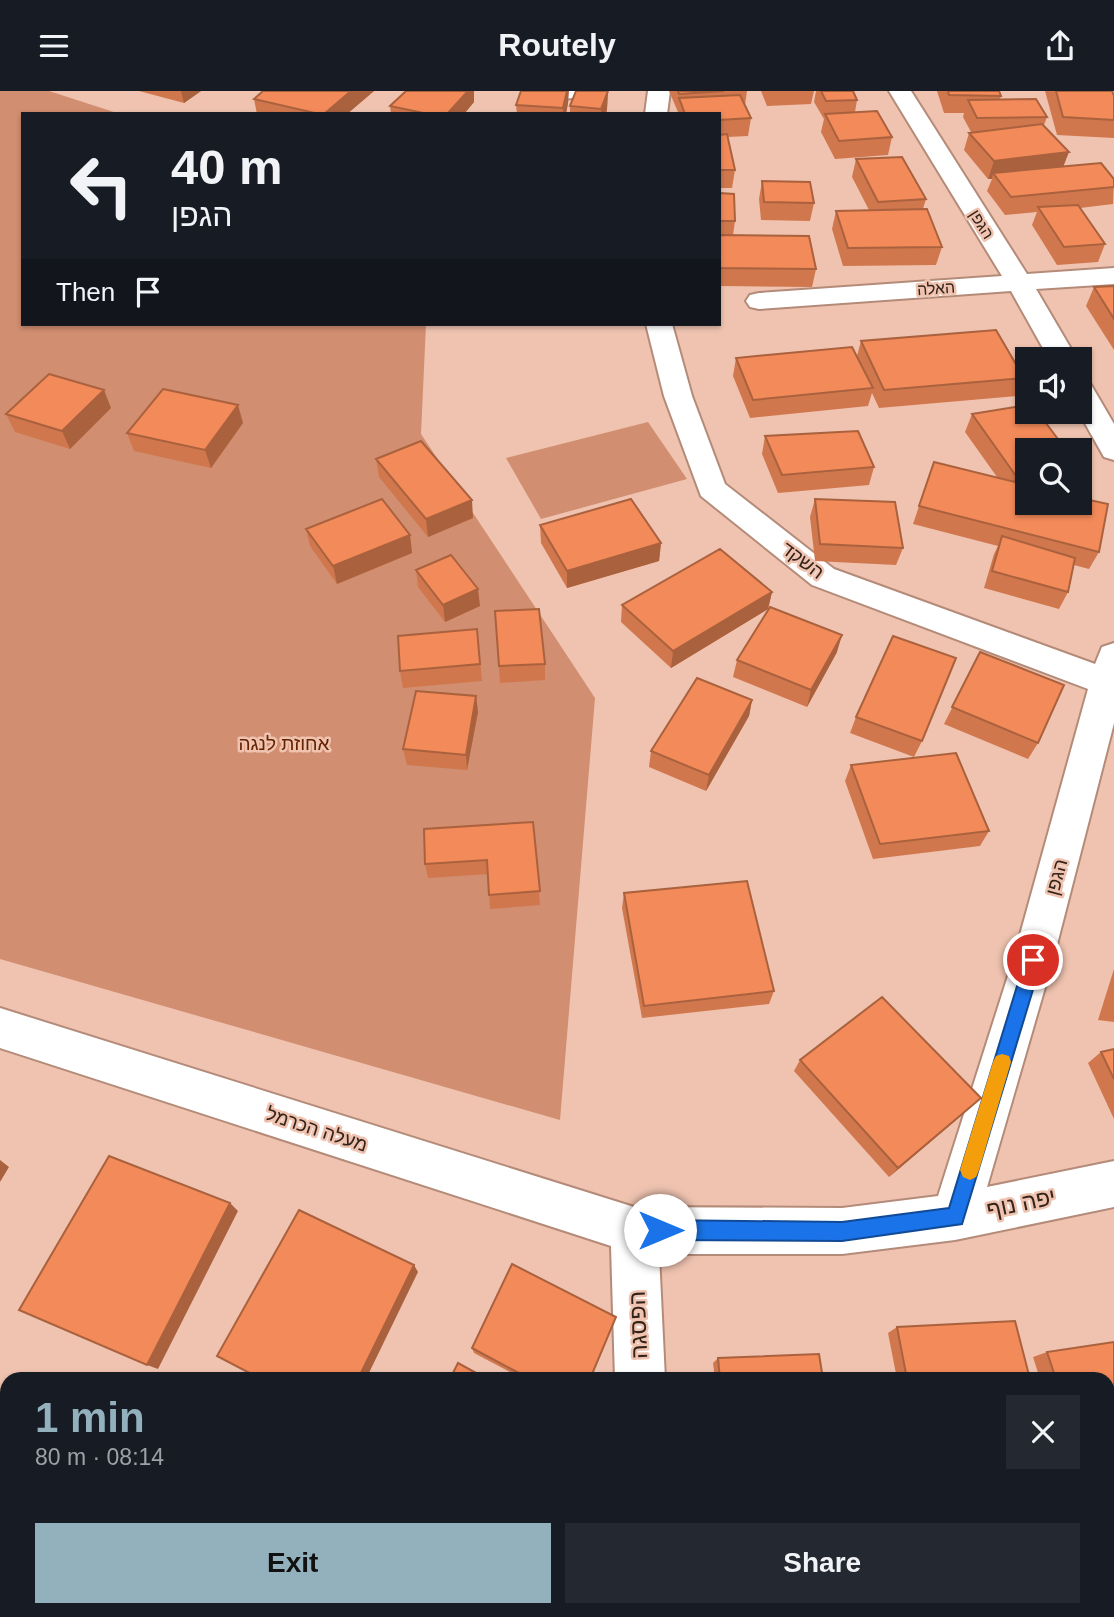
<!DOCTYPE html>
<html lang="en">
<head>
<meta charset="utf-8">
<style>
	:root { --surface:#171b24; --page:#242831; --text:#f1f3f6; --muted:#9ea1a6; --accent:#93b1bc }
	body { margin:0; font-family:Helvetica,"Noto Sans Hebrew",sans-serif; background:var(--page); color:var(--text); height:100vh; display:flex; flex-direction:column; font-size:26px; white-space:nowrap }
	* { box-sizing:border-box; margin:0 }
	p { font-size:23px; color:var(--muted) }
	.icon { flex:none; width:38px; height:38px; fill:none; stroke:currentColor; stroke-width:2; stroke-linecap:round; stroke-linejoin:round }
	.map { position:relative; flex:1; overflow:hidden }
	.details { position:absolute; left:0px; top:1281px; width:1115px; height:245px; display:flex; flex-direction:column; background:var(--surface); border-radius:21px 21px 0 0; box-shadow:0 2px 5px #0004 }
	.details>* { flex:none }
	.guide { position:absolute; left:21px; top:21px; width:700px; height:214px; border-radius:0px; box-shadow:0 2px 5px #0004; background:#171b24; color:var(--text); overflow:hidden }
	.controls { position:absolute; left:1015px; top:256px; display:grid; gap:14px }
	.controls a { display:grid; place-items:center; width:77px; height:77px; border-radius:0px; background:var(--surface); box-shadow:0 2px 5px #0004; font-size:35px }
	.pin { position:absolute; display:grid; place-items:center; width:60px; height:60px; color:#fff; margin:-30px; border:4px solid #fff; border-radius:50%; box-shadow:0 2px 7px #0007 }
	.me { position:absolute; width:77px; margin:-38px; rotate:90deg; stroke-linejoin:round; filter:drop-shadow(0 0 5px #0008) }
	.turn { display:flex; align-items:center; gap:24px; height:147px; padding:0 35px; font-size:32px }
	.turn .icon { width:91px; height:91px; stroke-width:2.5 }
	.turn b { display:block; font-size:49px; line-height:60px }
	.then { display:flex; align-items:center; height:66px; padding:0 35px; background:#0003; gap:14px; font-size:26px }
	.round { display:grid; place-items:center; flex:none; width:74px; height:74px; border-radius:0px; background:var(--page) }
	.overview { display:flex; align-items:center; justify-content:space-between; height:119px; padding:0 35px }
	h1 { font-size:42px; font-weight:800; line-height:52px; color:var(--accent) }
	.primary-button { display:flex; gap:14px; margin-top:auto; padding:14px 35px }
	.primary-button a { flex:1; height:80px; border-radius:0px; background:var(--accent); color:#111; font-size:28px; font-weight:800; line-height:80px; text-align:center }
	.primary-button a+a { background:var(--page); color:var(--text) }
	header { display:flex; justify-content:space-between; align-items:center; height:91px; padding:0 35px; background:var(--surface); font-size:32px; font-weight:800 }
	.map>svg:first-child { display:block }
	.green { fill:#d18e70 }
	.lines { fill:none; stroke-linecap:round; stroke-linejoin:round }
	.street-casing { stroke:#b48b79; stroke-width:4 }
	.street { fill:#fff; fill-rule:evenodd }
	.wall { fill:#d1774d }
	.shaded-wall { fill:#aa613e }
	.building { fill:#f38a59; stroke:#aa613e; stroke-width:2 }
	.route { fill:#1a73e8; stroke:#114b97; stroke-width:2 }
	.slow { fill:#f59e0b }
	.labels { text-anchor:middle; stroke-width:5; stroke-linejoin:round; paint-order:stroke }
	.far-street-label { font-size:16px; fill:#33231b; stroke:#efc3b0 }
	.street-label { font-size:19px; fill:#33231b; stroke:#efc3b0 }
	.park-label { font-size:19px; fill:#642300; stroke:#efc3b0 }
	.near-street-label { font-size:23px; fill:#33231b; stroke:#efc3b0 }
</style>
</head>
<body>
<header><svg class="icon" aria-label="menu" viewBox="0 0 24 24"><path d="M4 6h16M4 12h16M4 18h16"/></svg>Routely<svg class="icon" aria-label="share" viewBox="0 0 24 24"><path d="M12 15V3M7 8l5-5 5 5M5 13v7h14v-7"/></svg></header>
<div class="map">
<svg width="1114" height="1526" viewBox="0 0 1114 1526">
	<rect width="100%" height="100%" fill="#efc3b0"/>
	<path class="green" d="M0,0H49L120,23H23V233H426L421,343L595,607L560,1029L0,868Z
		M648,331L687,388L541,428L506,367Z"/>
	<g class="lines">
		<defs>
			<path id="street" d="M525,0H587L584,5C567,9 545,9 528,5Z
				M648,0H670L667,23H645Z
				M889,0H911L1027,183L1114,177V193L1036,198L1077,268H1049L1011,200L759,218L750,216L746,210L750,204L759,202L1002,185Z
				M646,233H672L692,305L725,393L834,478L1095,573L1102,556L1114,552V632L1053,869L987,1096L1114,1070V1116L955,1149L842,1163H659L665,1288H615L611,1155L0,957V917L634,1116L842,1117L938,1105L1013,869L1088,598L812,494L701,405L664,305Z
				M1080,289L1090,292L1114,333V369L1104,366L1078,320Z
				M620,1519H676L677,1526H621Z"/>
		</defs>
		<use href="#street" class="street-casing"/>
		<use href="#street" class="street"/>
	</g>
	<path class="wall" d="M139,0H201L184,12Z
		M374,0L347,23H257L254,8Z
		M608,0L607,18L606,23H570V15Z
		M669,0H747L745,14L751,27L748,45L727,46L735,79L732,97H719V23H678V21Z
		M761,0H814L811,13L767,15Z
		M816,0H853L857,9L855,21L892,46L888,64L835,68L821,41L824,28L814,11Z
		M937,0H999L1001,5L1000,8L1047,26L1044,34L1064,76L1114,88L1113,113L1080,117L1105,153L1098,171L1057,174L1032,134L1037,121L1005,124L987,100L992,88H988L964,59L969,42L971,41L963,26L964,22H944Z
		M1045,0H1112L1114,5V47L1057,44Z
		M474,11L464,23H391L390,15Z
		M568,12L566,23H517L516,14Z
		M856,68L926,108L923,118L942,156L936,174L843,175L832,138L836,120L869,119L852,86Z
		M762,90L814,112L810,130L761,129L759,108Z
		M719,102L735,130L733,144L816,178L812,196L719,195Z
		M1114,195V259L1086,215L1094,196Z
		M861,250L1024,287L1017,305L879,317L872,302L868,315L750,327L733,285L736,267L857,265Z
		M1027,314V411L1099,461L1089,478L1074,474L1068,501L1059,518L984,497L994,463L998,455L913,433L934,371L997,386L965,341L972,323Z
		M111,317L70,358L15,341L6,323Z
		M243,332L211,377L134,360L127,342Z
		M765,345L874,376L869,394L778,402L762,363Z
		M376,368L473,427L428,446L379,386Z
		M815,408L903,457L896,474L815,470L810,426Z
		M540,434L661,452L659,470L567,497L541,452Z
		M306,438L410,444L412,462L337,493L310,455Z
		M416,479L480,515L445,531L418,496Z
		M772,501L768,518L671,577L621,531L622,514Z
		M495,520L545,573V589L500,592Z
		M477,538L482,590L403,597L400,580Z
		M837,561L807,616L733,586L737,569Z
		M980,561L1038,652L1028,668L944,633Z
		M476,605L478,621L467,679L407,674L403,658Z
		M752,609L749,625L706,700L649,676L651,660Z
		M856,626L922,650L914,666L850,642Z
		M851,674L989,740L980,755L873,768L845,690Z
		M533,731L540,814L490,818L488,783L428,787L425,773Z
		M624,802L774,900L769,913L642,927L622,817Z
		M1114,878V931L1098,929Z
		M1114,958V1028L1088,972L1101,961Z
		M800,969L981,1007L970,1017L889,1086L794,980Z
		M616,1226L590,1288H523L474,1262L472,1257Z
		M897,1236L1030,1288H897L888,1242Z
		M1114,1251V1511L1108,1492V1288H1040L1033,1266L1047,1261Z
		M718,1267L823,1288H715L713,1272Z
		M942,1519H1089L1091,1526H943Z"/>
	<path class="shaded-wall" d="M181,0H201L184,12Z
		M351,0H374L347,23H324Z
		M468,0H474V11L464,23H447Z
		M567,0H569L568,12L566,23H563V17Z
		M608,0L607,18L606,23H601V18Z
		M1069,61L1062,79L993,82L992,88H988L994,70Z
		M104,299L111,317L70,358L62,340Z
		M238,314L243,332L211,377L205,359Z
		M1027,383V399L1008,403L1016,385Z
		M472,409L473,427L428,446L426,428Z
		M410,444L412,462L337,493L333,475Z
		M661,452L659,470L567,497V480Z
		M478,498L480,515L445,531L443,514Z
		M772,501L768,518L671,577L673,560Z
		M842,544L837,561L807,616L811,599Z
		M476,605L478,621L467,679L466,664Z
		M752,609L749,625L706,700L709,684Z
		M981,1007L970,1017L889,1086L898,1077Z
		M0,1069L9,1076L0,1091Z
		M230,1112L238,1120L158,1278L147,1274Z
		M414,1174L418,1181L366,1288H358Z
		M290,1519H303L305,1526H293Z"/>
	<path class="building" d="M263,0H351L324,23H319L254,8Z
		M406,0H468L447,23H428L390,15Z
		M521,0H567L563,17L516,14Z
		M576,0H608L601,18L570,15Z
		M678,0H724L679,3Z
		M821,0H853L857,9L826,10Z
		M948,0H999L1001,5L949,4Z
		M1056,0H1112L1114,5V29L1063,26Z
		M740,4L751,27L719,29V23H685L679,7Z
		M1036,8L1047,26L977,27L968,9Z
		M877,20L892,46L839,50L825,23Z
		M1042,33L1069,61L994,70L969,42Z
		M727,43L735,79H719V44Z
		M902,66L926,108L878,111L856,68Z
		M1101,72L1114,88V96L1011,106L993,82Z
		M762,90L810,91L814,112L764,111Z
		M719,102L734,103L735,130H719Z
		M1078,114L1105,153L1064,156L1038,116Z
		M927,118L942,156L848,157L836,120Z
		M719,144L809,145L816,178L720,177Z
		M1114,195V228L1094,196Z
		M996,239L1024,287L884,299L861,250Z
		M852,256L873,297L753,309L736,267Z
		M49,283L104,299L62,340L6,323Z
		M163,298L238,314L205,359L127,342Z
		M1027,314V320H1037L1066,359H1027V383L1016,385L972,323Z
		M858,340L874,376L782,384L765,345Z
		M421,350L472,409L426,428L376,368Z
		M934,371L1027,394V411H1080V407L1108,413L1099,461L919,415Z
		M382,408L410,444L333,475L306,438Z
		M631,408L661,452L567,480L540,434Z
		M815,408L895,411L903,457L820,453Z
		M1002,445L1075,467L1068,501L992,480Z
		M720,458L772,501L673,560L622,514Z
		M451,464L478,498L443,514L416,479Z
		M770,516L842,544L811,599L737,569Z
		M539,518L545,573L499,575L495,520Z
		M477,538L480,573L400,580L398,545Z
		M893,545L956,567L922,650L856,626Z
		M980,561L1064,594L1038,652L952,616Z
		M697,587L752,609L709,684L651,660Z
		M416,600L476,605L466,664L403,658Z
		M956,662L989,740L880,753L851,674Z
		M533,731L540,800L489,804L487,769L425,773L424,738Z
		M747,790L774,900L644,915L624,802Z
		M882,906L981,1007L898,1077L800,969Z
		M1114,958V988L1101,961Z
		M109,1065L230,1112L147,1274L19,1219Z
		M299,1119L414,1174L358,1288H261L217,1265Z
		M512,1173L616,1226L590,1288H530L472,1257Z
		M1015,1230L1030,1288H907L897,1236Z
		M1114,1251V1461L1108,1443V1288H1056L1047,1261Z
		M819,1263L823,1288H720L718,1267Z
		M458,1272L487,1288H450Z
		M258,1519H290L293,1526H255Z
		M954,1519H1089L1091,1526H955Z"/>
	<path class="route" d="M1033,861L1039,864L1042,869L962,1133L842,1150L660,1149L653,1146L651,1139L653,1132L660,1129L842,1131L949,1117L1025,869L1027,864Z"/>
	<path class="slow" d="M1002,963L1009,965L1011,971L979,1079L976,1086L970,1089L963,1086L960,1079L993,971L996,965Z"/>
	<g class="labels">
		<g class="far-street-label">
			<text transform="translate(982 133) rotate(58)" y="6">הגפן</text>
			<text transform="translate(936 197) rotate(-4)" y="6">האלה</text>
		</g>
		<g class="street-label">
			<text transform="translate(803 469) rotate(37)" y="7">השקד</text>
			<text transform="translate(1056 786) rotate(-75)" y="7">הגפן</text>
			<text transform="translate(317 1038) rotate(18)" y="7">מעלה הכרמל</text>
		</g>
		<g class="park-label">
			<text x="284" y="659">אחוזת לנגה</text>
		</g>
		<g class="near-street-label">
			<text transform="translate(1021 1112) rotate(-12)" y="8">יפה נוף</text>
			<text transform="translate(638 1234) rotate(-92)" y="8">הפסגה</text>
		</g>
	</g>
</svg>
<div class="controls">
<a><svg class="icon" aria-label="sound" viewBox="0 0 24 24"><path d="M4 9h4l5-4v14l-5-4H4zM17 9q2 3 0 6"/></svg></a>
<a><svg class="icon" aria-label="search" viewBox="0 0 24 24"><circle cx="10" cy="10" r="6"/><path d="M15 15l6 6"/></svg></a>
</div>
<div class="pin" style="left:1033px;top:869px;background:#d93025"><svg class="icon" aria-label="arrive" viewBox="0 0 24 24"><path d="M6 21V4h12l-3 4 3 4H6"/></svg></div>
<svg class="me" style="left:660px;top:1139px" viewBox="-20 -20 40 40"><circle r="19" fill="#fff"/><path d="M0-13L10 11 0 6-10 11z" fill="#1a73e8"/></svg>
<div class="guide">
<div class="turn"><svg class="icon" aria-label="left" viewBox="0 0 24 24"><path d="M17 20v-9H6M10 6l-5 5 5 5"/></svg><div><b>40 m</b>הגפן</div></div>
<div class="then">Then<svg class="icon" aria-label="arrive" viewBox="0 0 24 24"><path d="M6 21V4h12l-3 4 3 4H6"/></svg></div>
</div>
<section class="details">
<div class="overview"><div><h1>1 min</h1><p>80 m · 08:14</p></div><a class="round"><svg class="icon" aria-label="close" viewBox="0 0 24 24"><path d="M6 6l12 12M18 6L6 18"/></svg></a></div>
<div class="primary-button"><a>Exit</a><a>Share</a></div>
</section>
</div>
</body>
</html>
